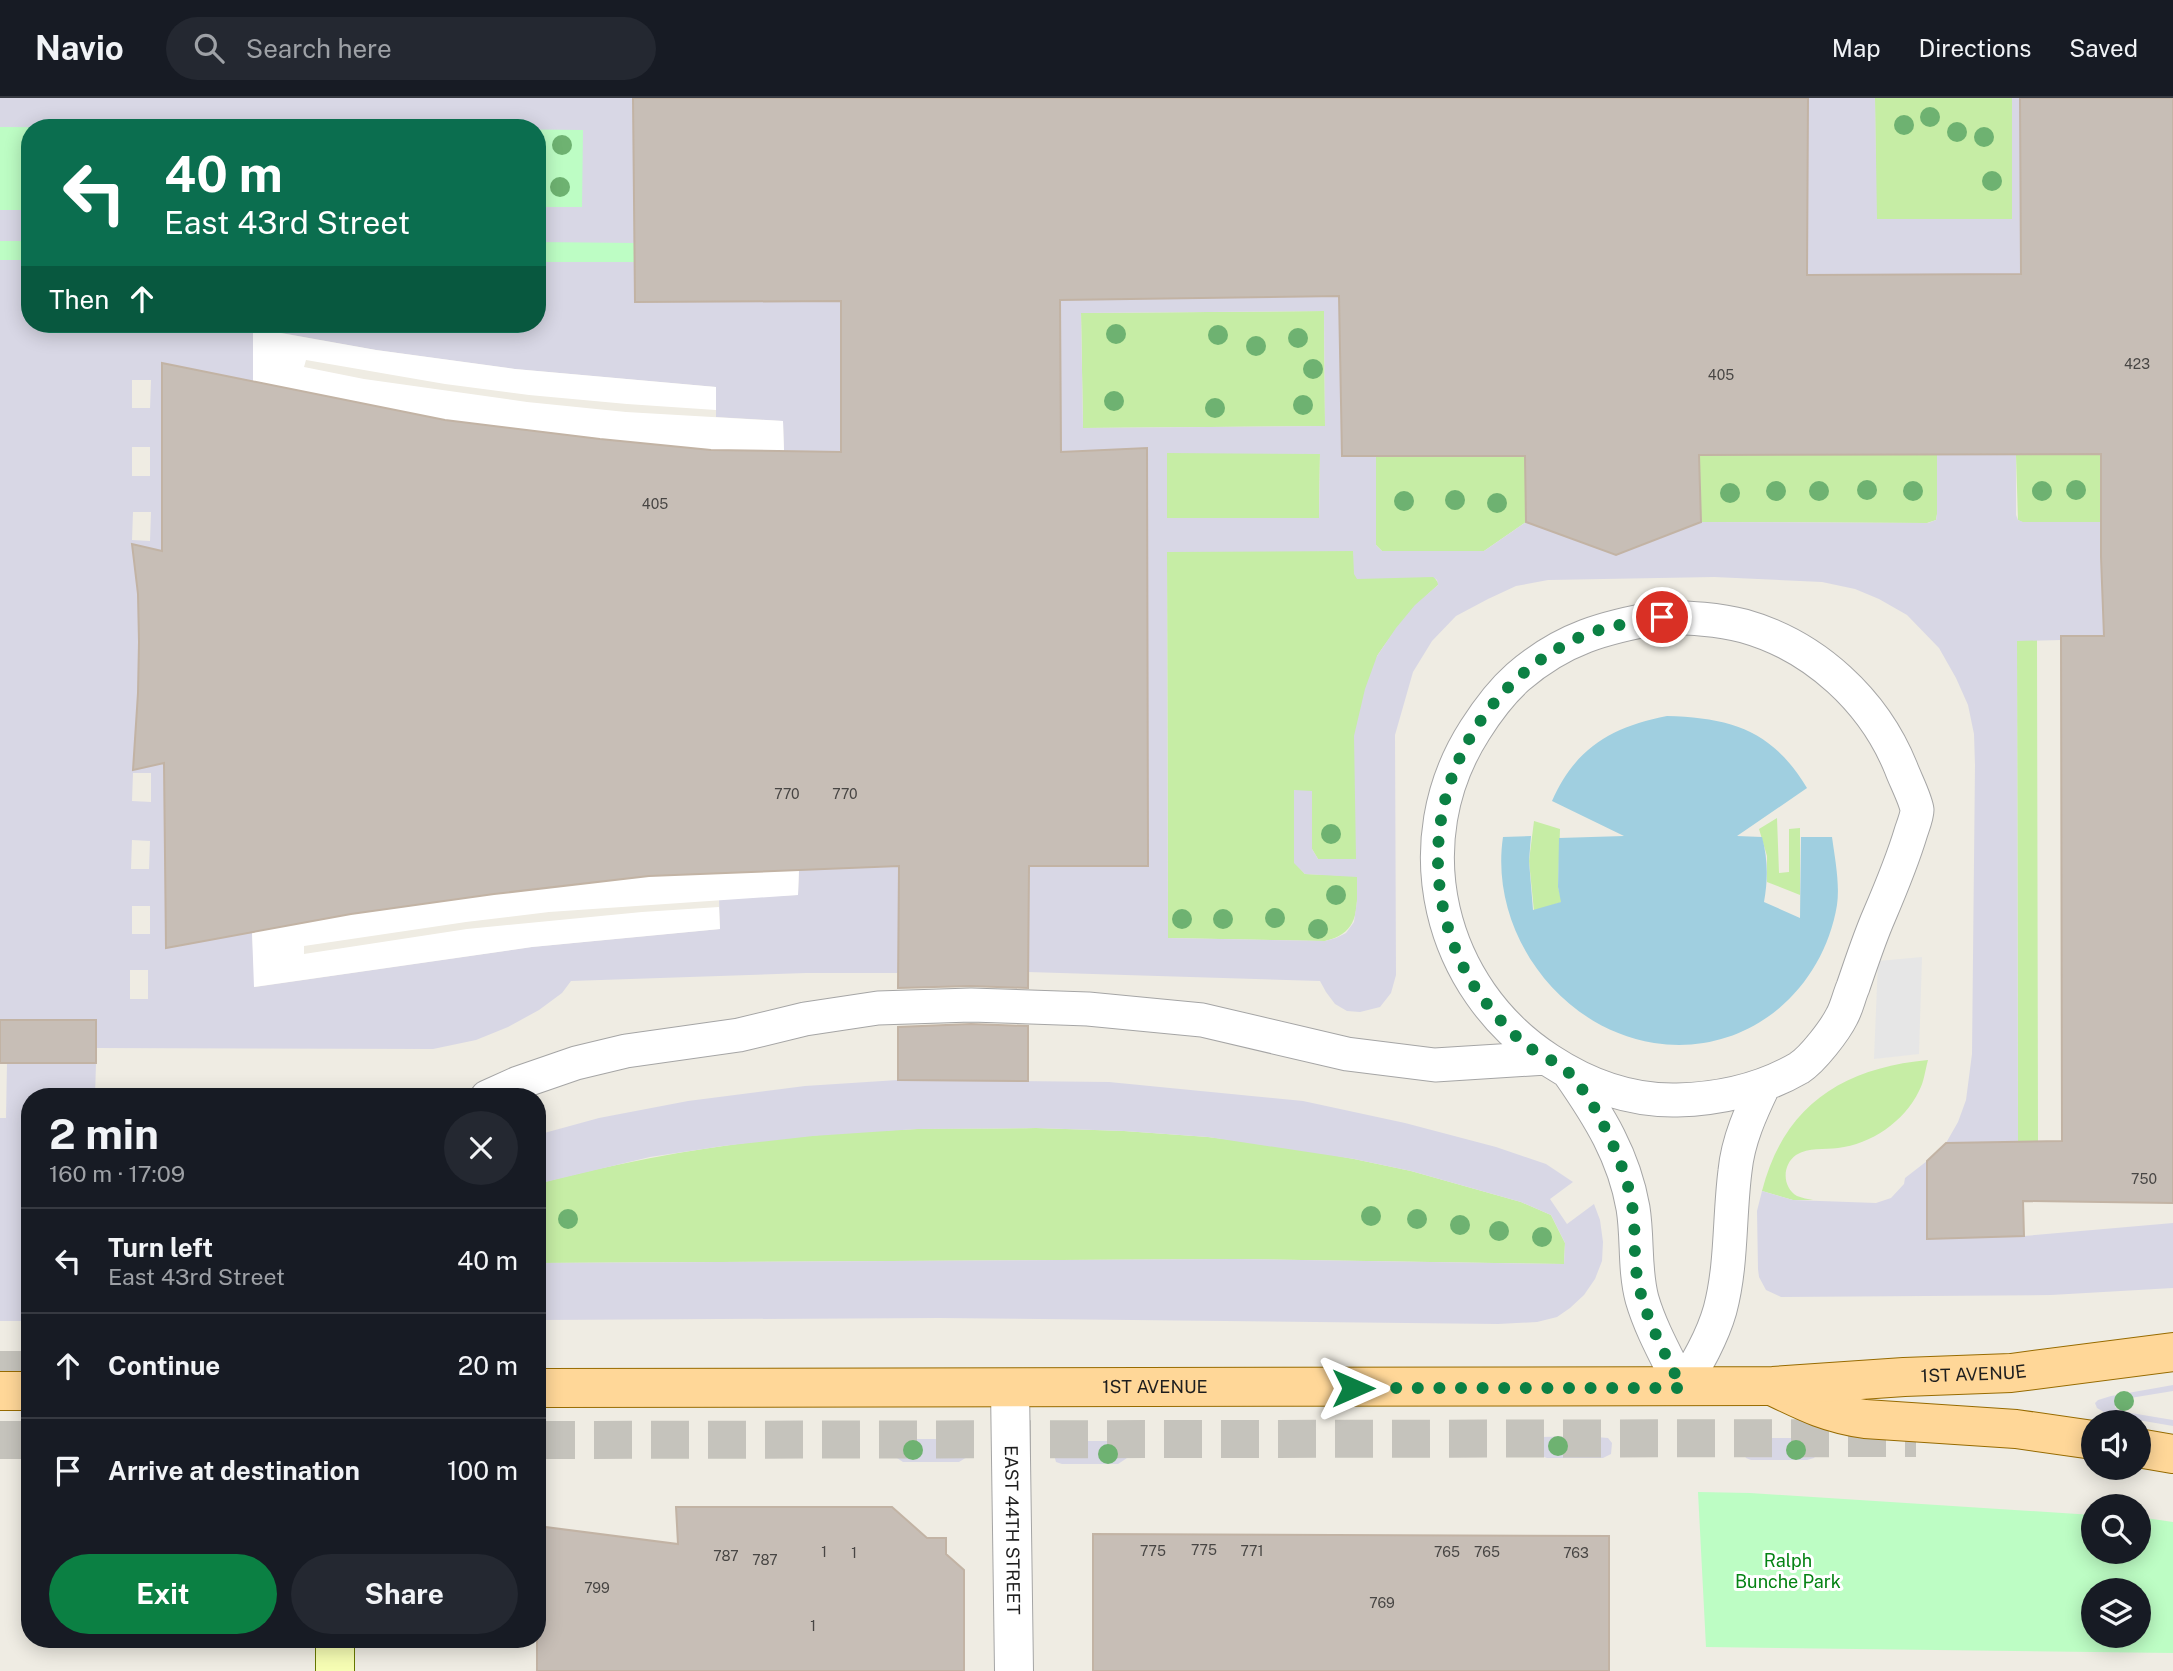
<!DOCTYPE html>
<html lang="en">
<head>
<meta charset="utf-8">
<style>
	:root { --surface:#171b24; --page:#242831; --text:#f1f3f6; --muted:#9ea1a6; --line:#363941; --accent:#0b8043 }
	body { margin:0; font-family:"Public Sans",sans-serif; background:var(--page); color:var(--text); height:100vh; display:flex; flex-direction:column; font-size:26px; white-space:nowrap }
	* { box-sizing:border-box; margin:0 }
	p { font-size:23px; color:var(--muted) }
	.icon { flex:none; width:38px; height:38px; fill:none; stroke:currentColor; stroke-width:2; stroke-linecap:round; stroke-linejoin:round }
	.map { position:relative; flex:1; overflow:hidden }
	.side { position:absolute; left:21px; top:990px; width:525px; height:560px; display:flex; flex-direction:column; background:var(--surface); border-radius:28px; box-shadow:0 4px 18px #0003 }
	.side>* { flex:none }
	.top-card { position:absolute; left:21px; top:21px; width:525px; height:214px; border-radius:28px; box-shadow:0 4px 18px #0003; background:#0b6e4f; color:#fff; overflow:hidden }
	.fabs { position:absolute; left:2081px; top:1312px; display:grid; gap:14px }
	.fabs a { display:grid; place-items:center; width:70px; height:70px; border-radius:50%; background:var(--surface); box-shadow:0 4px 18px #0003; font-size:35px }
	.pin { position:absolute; display:grid; place-items:center; width:60px; height:60px; color:#fff; margin:-30px; border:4px solid #fff; border-radius:50%; box-shadow:0 2px 7px #0007 }
	.me { position:absolute; width:77px; margin:-38px; rotate:90deg; stroke-linejoin:round; filter:drop-shadow(0 0 5px #0008) }
	.turn { display:flex; align-items:center; gap:24px; height:147px; padding:0 28px; font-size:32px }
	.turn .icon { width:91px; height:91px; stroke-width:2.5 }
	.turn b { display:block; font-size:49px; line-height:60px }
	.then { display:flex; align-items:center; height:66px; padding:0 28px; background:#0003; gap:14px; font-size:26px }
	.round { display:grid; place-items:center; flex:none; width:74px; height:74px; border-radius:37px; background:var(--page) }
	.summary { display:flex; align-items:center; justify-content:space-between; height:119px; padding:0 28px }
	h1 { font-size:42px; font-weight:700; line-height:52px }
	.cta { display:flex; gap:14px; margin-top:auto; padding:14px 28px }
	.cta a { flex:1; height:80px; border-radius:42px; background:var(--accent); color:#fff; font-size:28px; font-weight:700; line-height:80px; text-align:center }
	.cta a+a { background:var(--page); color:var(--text) }
	ul { padding:0; list-style:none }
	li { display:flex; align-items:center; gap:21px; height:105px; padding:0 28px; border-top:2px solid var(--line) }
	li div { flex:1 }
	li b { display:block; font-size:26px }
	li em { font-style:normal }
	header { display:flex; align-items:center; gap:42px; box-sizing:border-box; height:98px; padding:0 35px; background:var(--surface); border-bottom:2px solid var(--line) }
	header strong { font-size:33px }
	nav { display:flex; gap:38px; margin-inline-start:auto; font-size:24px }
	.search { width:490px; height:63px; background:var(--page); display:flex; align-items:center; gap:18px; box-sizing:border-box; padding:0 24px; border-radius:38px; color:var(--muted); font-size:26px }
	.map>svg:first-child { display:block }
	.grass { fill:#c6eda5 }
	.park { fill:#bdfdc4; fill-rule:evenodd }
	.parking { fill:#e6e6e6 }
	.plaza { fill:#d8d7e5; fill-rule:evenodd }
	.water { fill:#a0cfe0 }
	.pier { fill:#fff }
	.building { fill:#c7beb6; stroke:#c2b3a4; stroke-width:2 }
	.lines { fill:none; stroke-linecap:round; stroke-linejoin:round }
	.primary-tunnel { stroke:#c5c3bc; stroke-width:38; stroke-dasharray:38 19; stroke-linecap:butt }
	.service-casing { stroke:#a5a5a5; stroke-width:35 }
	.minor-casing { stroke:#a5a5a5; stroke-width:40 }
	.secondary-casing { stroke:#677900; stroke-width:40 }
	.primary-casing { stroke:#976b00; stroke-width:40 }
	.service { stroke:#fff; stroke-width:33 }
	.minor { stroke:#fff; stroke-width:38 }
	.secondary { stroke:#f6fdb3; stroke-width:38 }
	.primary { stroke:#ffd798; stroke-width:38 }
	.tree { fill:#6eb271 }
	.route { stroke:#0b8043; stroke-width:12; stroke-dasharray:0 21.6 }
	.labels { text-anchor:middle; stroke-width:6; stroke-linejoin:round; paint-order:stroke }
	.number-label { font-size:14px; fill:#484644 }
	.street-label { font-size:18px; fill:#1e1e1e; stroke:#fff }
	.park-label { font-size:18px; fill:#058314; stroke:#fff }
</style>
</head>
<body>
<header>
<strong>Navio</strong>
<div class="search"><svg class="icon" aria-label="search" viewBox="0 0 24 24"><circle cx="10" cy="10" r="6"/><path d="M15 15l6 6"/></svg>Search here</div>
<nav><a>Map</a><a>Directions</a><a>Saved</a></nav>
</header>
<div class="map">
<svg width="2173" height="1573" viewBox="0 0 2173 1573">
	<rect width="100%" height="100%" fill="#efece3"/>
	<path class="grass" d="M1875,0H2012V121H1876Z
		M1324,213L1325,328L1083,330L1081,215Z
		M1167,355H1320L1319,420H1167Z
		M1937,356V416L1936,422L1927,425L1701,424L1699,357Z
		M2101,356V424H2022L2018,422L2016,357Z
		M1376,358H1525L1526,424L1484,453H1382L1376,447Z
		M1167,453H1354V476L1434,479L1439,486C1413,509 1396,530 1377,558L1356,762L1318,761L1312,751V693H1294L1295,765L1305,776L1357,778C1357,809 1361,835 1325,843L1168,840Z
		M2017,542H2037L2038,1044H2018Z
		M1777,720L1779,775L1789,774V731L1800,730V797L1767,784V758L1759,731Z
		M1534,723L1560,731L1558,789L1562,804L1534,813L1529,763Z
		M1928,962C1925,973 1924,984 1919,993C1904,1024 1871,1046 1838,1050C1824,1052 1809,1049 1796,1057C1782,1067 1782,1089 1797,1098C1802,1100 1808,1101 1813,1102H1793L1762,1093C1784,1007 1843,970 1928,962Z
		M1036,1030L1124,1033L1208,1039L1289,1049L1354,1061L1411,1073L1521,1104L1551,1117L1565,1145L1564,1166L1234,1161L537,1165V1086C661,1053 790,1035 918,1031C957,1030 997,1031 1036,1030Z"/>
	<path class="park" d="M0,0H633L634,164H537V30H30V162H0Z
		M1698,1394L1750,1395L2093,1417V1454H2138L2139,1419L2173,1424V1555L1706,1549ZM2093,1493H2138V1538H2093Z"/>
	<path class="parking" d="M1922,859L1919,956L1874,961L1878,863Z"/>
	<path class="plaza" d="M0,0H633L634,145L537,144V109H582L583,32L189,28L188,30L0,29Z
		M1808,0H1875L1877,121H2012V0H2020L2021,176L1807,177Z
		M0,112H30V143H0Z
		M0,162H30V226H537V164H634L635,204L841,203V354L784,353L783,323L716,319V289L515,271L376,252L254,230L253,283L162,453L132,447L138,496L139,544L138,595L133,671L164,665L252,834L255,889L532,849L720,831L719,801L798,797L799,772L899,768L898,875H806L571,883L562,895L539,912L508,929L476,942L433,951L96,950L50,922H0ZM132,282H151L150,310H132ZM132,349H150V378H132ZM133,414H151L150,443L132,442ZM133,675H151V704L132,703ZM132,742L150,743L149,771H131ZM132,808H150V836H132ZM130,872H148V901H130Z
		M1339,198L1342,358H1376V447L1382,453H1484L1526,424L1594,449L1633,451L1701,424L1928,425L1936,422L1937,416V356L2016,357V417L2018,422L2023,424H2101L2104,538H2061V542L2017,543L2018,1044L1946,1045L1958,1024L1966,1002L1972,956L1975,667L1974,636L1968,607L1956,580L1939,550L1907,517L1879,501L1855,491L1822,484L1714,479L1548,482L1516,488L1488,501L1456,518L1432,543L1413,574L1395,637L1396,877L1391,895L1380,909L1360,914L1347,913L1335,906L1326,894L1320,883L1028,874L1029,768H1148L1147,350L1061,354L1060,202ZM1324,213L1325,328L1083,330L1081,215ZM1167,355L1320,356L1319,420H1167ZM1353,453L1354,476L1357,481L1433,479L1437,482L1438,487L1415,507L1396,530L1377,558L1365,591L1354,638L1356,761H1318L1312,751V693L1294,692V765L1305,776L1357,779V803L1354,824L1346,835L1336,840L1325,843L1168,840L1167,454Z
		M7,965H96L95,999H30V1031L23,1032V1063L30,1064V1223H0V1020H6Z
		M898,982L1109,984L1303,1003L1405,1025L1496,1049L1546,1066L1573,1084L1550,1101L1567,1126L1594,1106L1600,1122L1603,1144L1602,1163L1595,1181L1584,1197L1570,1210L1557,1219L1537,1224L1498,1226L939,1220L537,1222V1165L1234,1161L1564,1166L1565,1145L1551,1117L1521,1104L1411,1073L1354,1061L1208,1039L1124,1033L1036,1030L917,1031L813,1038L723,1048L650,1059L537,1086V1037L599,1020L688,1003L805,988Z
		M1927,1063V1102L2024,1138L2173,1125V1190L2051,1197L1781,1199L1766,1192L1759,1179L1758,1171L1757,1113L1762,1093L1793,1102L1876,1105L1891,1100L1904,1086L1905,1080Z
		M2173,1287V1293L2118,1302L2115,1305V1309L2119,1313L2173,1322V1328L2109,1317L2097,1310L2095,1305L2098,1302L2111,1298Z
		M1585,1338L1608,1340L1612,1345L1611,1356L1603,1360H1547L1542,1358L1537,1350L1541,1339Z
		M1751,1340H1806L1816,1345L1817,1356L1814,1360L1807,1362H1751L1746,1360L1741,1350L1742,1344Z
		M902,1341H959L967,1348V1359L959,1364H903L894,1358L892,1354L896,1343Z
		M1062,1343H1118L1126,1349L1127,1360L1118,1366H1062L1056,1364L1053,1353L1054,1347Z"/>
	<path class="water" d="M1667,618C1732,620 1772,632 1807,690L1737,738L1762,739C1768,761 1768,782 1764,804L1800,820L1801,739H1832C1835,761 1840,786 1837,807C1822,896 1744,959 1654,945C1559,930 1489,833 1503,739L1531,738L1529,763L1533,812L1561,804L1558,789L1559,740L1624,738L1552,703C1576,649 1612,629 1667,618Z"/>
	<path class="pier" d="M253,230L376,252L515,271L716,289V312L627,306L529,297L445,286L306,262L304,269L364,281L527,304L626,314L783,323L784,353L711,352L600,341L445,322L253,283Z
		M799,772L798,797L549,814L466,824L304,848V856L467,831L642,814L719,809L720,831L532,849L254,889L252,834L351,816L493,796L649,778Z"/>
	<path class="building" d="M633,0H1808L1807,177L2021,176L2020,0H2173V1105L2023,1103L2024,1138L1927,1141V1063L1946,1045L2062,1043L2061,538H2104L2101,459V356L1699,357L1701,424L1616,457L1526,424L1525,358H1342L1339,198L1060,202L1061,354L1147,350L1148,768H1029L1028,890L970,888L898,890L899,768L649,778L494,796L351,816L166,850L164,665L133,672L138,595L139,544L138,496L132,446L162,453V265L445,322L600,341L711,352L841,354V203L635,204Z
		M0,922H96V965H0Z
		M971,926L1028,928V983L898,982V929Z
		M676,1409H892L927,1440H946V1456L964,1472V1573H537V1428L678,1446Z
		M1093,1436L1609,1438V1573H1093Z"/>
	<g class="lines">
		<path class="primary-tunnel" d="M0,1272H30
			M0,1342H30
			M537,1342L1916,1340"/>
		<defs>
			<path id="service" d="M1662,519C1690,520 1717,521 1744,528C1815,548 1874,603 1901,670C1905,681 1916,702 1917,712C1917,718 1913,728 1911,734C1902,764 1891,790 1879,818C1869,841 1861,866 1853,889C1849,898 1847,909 1842,918C1835,932 1813,961 1799,970C1763,991 1719,1001 1677,1002C1631,1003 1587,987 1549,962C1438,890 1403,744 1475,632C1487,613 1501,594 1518,579C1563,540 1605,529 1662,519Z
				M1569,975C1599,1018 1624,1058 1633,1110C1638,1141 1634,1171 1642,1201C1651,1232 1668,1261 1682,1290
				M487,999L518,985L576,965L626,953L739,937L805,921L878,910L971,907L1088,911L1202,922L1347,956L1435,967L1546,960
				M1682,1290C1697,1265 1712,1240 1720,1212C1732,1167 1729,1120 1735,1073C1738,1042 1751,1014 1764,987"/>
			<g id="minor">
				<path id="s1" d="M1010,1290L1014,1573"/>
			</g>
			<path id="secondary" d="M335,1542V1573"/>
			<g id="primary">
				<path d="M1774,1289C1807,1305 1829,1316 1865,1321L2016,1331L2093,1342"/>
				<path id="s2" d="M537,1290L1773,1288L1904,1279L2011,1275L2173,1254"/>
				<path d="M0,1293H30"/>
				<path d="M2138,1350L2173,1356"/>
			</g>
		</defs>
		<use href="#service" class="service-casing"/>
		<use href="#minor" class="minor-casing"/>
		<use href="#secondary" class="secondary-casing"/>
		<use href="#primary" class="primary-casing"/>
		<use href="#service" class="service"/>
		<use href="#minor" class="minor"/>
		<use href="#secondary" class="secondary"/>
		<use href="#primary" class="primary"/>
	</g>
	<g class="tree">
		<circle cx="1930" cy="19" r="10"/>
		<circle cx="1904" cy="27" r="10"/>
		<circle cx="1957" cy="34" r="10"/>
		<circle cx="1984" cy="39" r="10"/>
		<circle cx="562" cy="47" r="10"/>
		<circle cx="1992" cy="83" r="10"/>
		<circle cx="560" cy="89" r="10"/>
		<circle cx="1116" cy="236" r="10"/>
		<circle cx="1218" cy="237" r="10"/>
		<circle cx="1298" cy="240" r="10"/>
		<circle cx="1256" cy="248" r="10"/>
		<circle cx="1313" cy="271" r="10"/>
		<circle cx="1114" cy="303" r="10"/>
		<circle cx="1303" cy="307" r="10"/>
		<circle cx="1215" cy="310" r="10"/>
		<circle cx="1867" cy="392" r="10"/>
		<circle cx="2076" cy="392" r="10"/>
		<circle cx="1776" cy="393" r="10"/>
		<circle cx="1819" cy="393" r="10"/>
		<circle cx="1913" cy="393" r="10"/>
		<circle cx="2042" cy="393" r="10"/>
		<circle cx="1730" cy="395" r="10"/>
		<circle cx="1455" cy="402" r="10"/>
		<circle cx="1404" cy="403" r="10"/>
		<circle cx="1497" cy="405" r="10"/>
		<circle cx="1331" cy="736" r="10"/>
		<circle cx="1336" cy="797" r="10"/>
		<circle cx="1275" cy="820" r="10"/>
		<circle cx="1182" cy="821" r="10"/>
		<circle cx="1223" cy="821" r="10"/>
		<circle cx="1318" cy="831" r="10"/>
		<circle cx="1371" cy="1118" r="10"/>
		<circle cx="568" cy="1121" r="10"/>
		<circle cx="1417" cy="1121" r="10"/>
		<circle cx="1460" cy="1127" r="10"/>
		<circle cx="1499" cy="1133" r="10"/>
		<circle cx="1542" cy="1139" r="10"/>
		<circle cx="2124" cy="1303" r="10"/>
		<circle cx="1558" cy="1348" r="10"/>
		<circle cx="913" cy="1352" r="10"/>
		<circle cx="1796" cy="1352" r="10"/>
		<circle cx="1108" cy="1356" r="10"/>
	</g>
	<g class="lines">
		<path class="route" d="M1353,1290H1682C1665,1255 1645,1221 1638,1183C1633,1161 1636,1136 1633,1114C1629,1081 1615,1049 1600,1020C1593,1006 1581,988 1570,976C1559,964 1539,957 1526,947C1504,929 1479,899 1466,874C1401,749 1453,598 1580,539C1606,528 1634,524 1662,519"/>
	</g>
	<g class="labels">
		<g class="number-label">
			<text x="2137" y="271">423</text>
			<text x="1721" y="282">405</text>
			<text x="655" y="411">405</text>
			<text x="787" y="701">770</text>
			<text x="845" y="701">770</text>
			<text x="2144" y="1086">750</text>
			<text x="1204" y="1457">775</text>
			<text x="1153" y="1458">775</text>
			<text x="1252" y="1458">771</text>
			<text x="824" y="1459">1</text>
			<text x="1447" y="1459">765</text>
			<text x="1487" y="1459">765</text>
			<text x="854" y="1460">1</text>
			<text x="1576" y="1460">763</text>
			<text x="726" y="1463">787</text>
			<text x="765" y="1467">787</text>
			<text x="597" y="1495">799</text>
			<text x="1382" y="1510">769</text>
			<text x="813" y="1533">1</text>
		</g>
		<g class="street-label">
			<text dy="6" stroke="none"><textPath href="#s2" startOffset="1437">1ST AVENUE</textPath></text>
			<text dy="6" stroke="none"><textPath href="#s2" startOffset="618">1ST AVENUE</textPath></text>
			<text dy="6" stroke="none"><textPath href="#s1" startOffset="142">EAST 44TH STREET</textPath></text>
		</g>
		<g class="park-label">
			<text x="1788" y="1469">Ralph<tspan x="1788" dy="21">Bunche Park</tspan></text>
		</g>
	</g>
</svg>
<div class="fabs">
<a><svg class="icon" aria-label="sound" viewBox="0 0 24 24"><path d="M4 9h4l5-4v14l-5-4H4zM17 9q2 3 0 6"/></svg></a>
<a><svg class="icon" aria-label="search" viewBox="0 0 24 24"><circle cx="10" cy="10" r="6"/><path d="M15 15l6 6"/></svg></a>
<a><svg class="icon" aria-label="layers" viewBox="0 0 24 24"><path d="M12 4l9 5-9 5-9-5zM3 14l9 5 9-5"/></svg></a>
</div>
<div class="pin" style="left:1662px;top:519px;background:#d93025"><svg class="icon" aria-label="arrive" viewBox="0 0 24 24"><path d="M6 21V4h12l-3 4 3 4H6"/></svg></div>
<svg class="me" style="left:1353px;top:1290px" viewBox="-20 -20 40 40"><path d="M0-17L14 15 0 8-14 15z" fill="#0b8043" stroke="#fff" stroke-width="4"/></svg>
<div class="top-card">
<div class="turn"><svg class="icon" aria-label="left" viewBox="0 0 24 24"><path d="M17 20v-9H6M10 6l-5 5 5 5"/></svg><div><b>40 m</b>East 43rd Street</div></div>
<div class="then">Then<svg class="icon" aria-label="ahead" viewBox="0 0 24 24"><path d="M12 20V5M6 11l6-6 6 6"/></svg></div>
</div>
<section class="side">
<div class="summary"><div><h1>2 min</h1><p>160 m · 17:09</p></div><a class="round"><svg class="icon" aria-label="close" viewBox="0 0 24 24"><path d="M6 6l12 12M18 6L6 18"/></svg></a></div>
<ul>
<li><svg class="icon" aria-label="left" viewBox="0 0 24 24"><path d="M17 20v-9H6M10 6l-5 5 5 5"/></svg><div><b>Turn left</b><p>East 43rd Street</p></div><em>40 m</em></li>
<li><svg class="icon" aria-label="ahead" viewBox="0 0 24 24"><path d="M12 20V5M6 11l6-6 6 6"/></svg><div><b>Continue</b></div><em>20 m</em></li>
<li><svg class="icon" aria-label="arrive" viewBox="0 0 24 24"><path d="M6 21V4h12l-3 4 3 4H6"/></svg><div><b>Arrive at destination</b></div><em>100 m</em></li>
</ul>
<div class="cta"><a>Exit</a><a>Share</a></div>
</section>
</div>
</body>
</html>
